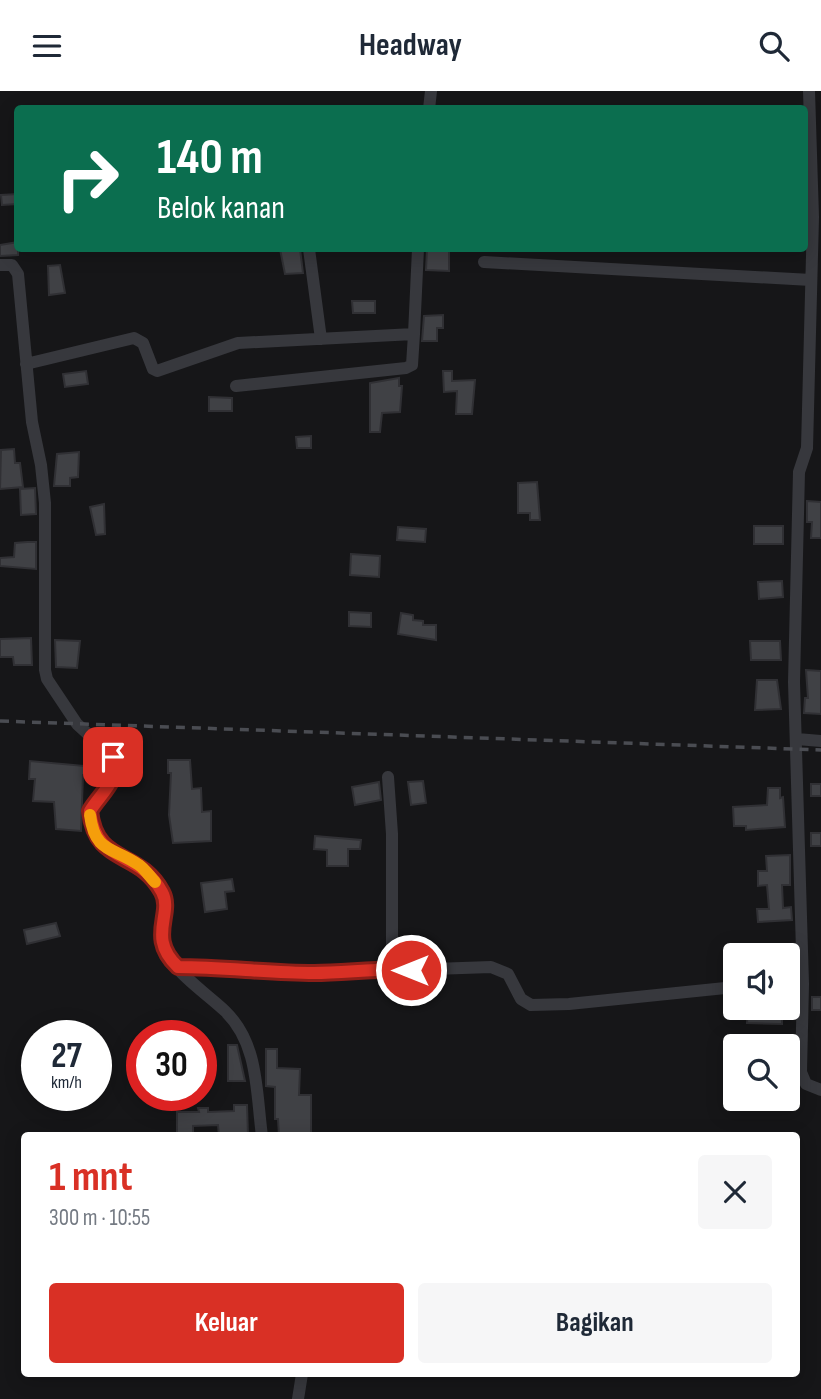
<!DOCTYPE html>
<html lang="id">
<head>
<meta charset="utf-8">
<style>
	:root { --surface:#fff; --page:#f6f6f7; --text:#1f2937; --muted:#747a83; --accent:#d93025 }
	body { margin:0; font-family:"Sofia Sans Condensed",sans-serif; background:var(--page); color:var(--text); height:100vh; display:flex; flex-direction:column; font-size:26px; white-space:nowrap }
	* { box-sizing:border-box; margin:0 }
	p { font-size:23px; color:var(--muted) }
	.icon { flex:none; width:38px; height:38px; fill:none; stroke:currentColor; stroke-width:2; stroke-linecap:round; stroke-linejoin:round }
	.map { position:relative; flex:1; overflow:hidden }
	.details { position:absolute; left:21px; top:1041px; width:779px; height:245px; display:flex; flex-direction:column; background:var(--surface); border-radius:7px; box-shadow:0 4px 18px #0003 }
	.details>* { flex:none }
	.banner { position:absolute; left:14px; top:14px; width:794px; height:147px; border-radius:7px; box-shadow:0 4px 18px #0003; background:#0b6e4f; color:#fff; overflow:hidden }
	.tools { position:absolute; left:723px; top:852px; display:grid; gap:14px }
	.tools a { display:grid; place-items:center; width:77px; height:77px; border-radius:7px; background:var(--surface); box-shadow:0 4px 18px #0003; font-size:35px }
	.speed { position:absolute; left:21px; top:929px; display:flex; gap:14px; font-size:35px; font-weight:700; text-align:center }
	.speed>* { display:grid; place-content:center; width:91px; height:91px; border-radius:50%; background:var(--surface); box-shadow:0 4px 18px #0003; line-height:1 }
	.speed small { font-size:18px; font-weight:400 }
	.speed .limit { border:10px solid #d22; background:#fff; color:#111 }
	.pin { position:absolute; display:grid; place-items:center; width:60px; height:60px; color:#fff; margin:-30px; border-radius:14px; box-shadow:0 4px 10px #0006 }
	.me { position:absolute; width:77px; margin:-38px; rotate:270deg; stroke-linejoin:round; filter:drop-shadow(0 0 5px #0008) }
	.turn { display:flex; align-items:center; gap:24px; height:147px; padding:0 28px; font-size:32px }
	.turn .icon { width:91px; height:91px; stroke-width:2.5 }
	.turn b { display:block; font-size:49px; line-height:60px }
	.round { display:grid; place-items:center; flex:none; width:74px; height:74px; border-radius:7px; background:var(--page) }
	.summary { display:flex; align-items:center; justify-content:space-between; height:119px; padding:0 28px }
	h1 { font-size:42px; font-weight:700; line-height:52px; color:var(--accent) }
	.button { display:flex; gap:14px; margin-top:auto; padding:14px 28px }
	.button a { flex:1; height:80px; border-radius:7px; background:var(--accent); color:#fff; font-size:28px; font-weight:700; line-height:80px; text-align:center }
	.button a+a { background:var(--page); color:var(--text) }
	header { display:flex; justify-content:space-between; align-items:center; height:91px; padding:0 28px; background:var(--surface); font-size:32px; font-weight:700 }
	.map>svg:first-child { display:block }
	.building { fill:#404145; stroke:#303034; stroke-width:2 }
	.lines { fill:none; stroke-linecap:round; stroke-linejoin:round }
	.minor { stroke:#37383d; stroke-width:12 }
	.rail { stroke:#4a4c52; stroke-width:3.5; stroke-dasharray:9 7; stroke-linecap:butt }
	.route-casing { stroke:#8d1f18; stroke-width:18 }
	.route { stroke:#d93025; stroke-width:12 }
	.slow { stroke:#f59e0b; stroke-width:12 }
</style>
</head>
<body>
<header><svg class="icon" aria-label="menu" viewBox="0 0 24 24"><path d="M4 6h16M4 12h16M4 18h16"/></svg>Headway<svg class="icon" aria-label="search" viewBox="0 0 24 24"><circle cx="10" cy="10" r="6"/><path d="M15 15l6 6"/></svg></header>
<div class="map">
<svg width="821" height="1308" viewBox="0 0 821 1308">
	<rect width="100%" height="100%" fill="#161618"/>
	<path class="building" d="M18,103V113L2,114L1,104Z
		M18,151V164L0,165V154Z
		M280,158H300L303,182L285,183Z
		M427,158H449V180L426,179Z
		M60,174L65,202L49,204L48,175Z
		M352,210H375V222H353Z
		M443,224V237H437V250H422L424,225Z
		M86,280L88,293L65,296L63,283Z
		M443,280H452V290L475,289L472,323H456L457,300L444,301Z
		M399,287V295H402L400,321L382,322L380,341H370V292Z
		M209,306L232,307V320H209Z
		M311,345V357H297L296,346Z
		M14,358L15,372H20L23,396L0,398L1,359Z
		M79,361L78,386L70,387V395H54L57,363Z
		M537,391L540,429H530V422H518V392Z
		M35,397L36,423L21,424L20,398Z
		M807,410L821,411V447H811L812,431H807Z
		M104,413L105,443L96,444L90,416Z
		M754,435H783V453H754Z
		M398,436L426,438L425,451L397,449Z
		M27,451H36V478L0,475V467L14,466L15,452Z
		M351,463L380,465L379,486L350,484Z
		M782,490L783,506L759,508L758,491Z
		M349,521L371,522V536L349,535Z
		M401,522L413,524V529L423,530V534H436V549L398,543Z
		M31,547L32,574H14L13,566H0V548Z
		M55,549L80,550L77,577L56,576Z
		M750,550H780L781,569H751Z
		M806,579L821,580V623L804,622L805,607H808Z
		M757,589H777L781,618L755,619Z
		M84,664L101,667L100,685L83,684L81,740L56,738L54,711L33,710L35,688H29L30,670L84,675Z
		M168,669H190L192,698L201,697L202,721L211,720V750L173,752L169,724L171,682H168Z
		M423,690L426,712L411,714L408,691Z
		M379,691L381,709L355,714L352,696Z
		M811,693H821V705H811Z
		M768,697H780V707L783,706L785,736L746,739V735H734L733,716L767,714Z
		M811,742H821V755H811Z
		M315,745L361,749L360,758H348V775H327V759L314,758Z
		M790,764V794H782L783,817L791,816L792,829L758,831L757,818H769L767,794L758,795V780H767L766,765Z
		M232,788L234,800L225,801L227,818L205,821L201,792Z
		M56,832L60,845L27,853L24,839Z
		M812,906H821V919H812Z
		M748,917H782V933L747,932Z
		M228,954H237L245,990H228Z
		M266,958H277V977L300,978L299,1004H311V1045H279L278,1028H275V996L266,995Z
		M234,1014H247L248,1045H219L218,1034L193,1035V1044H177V1021H199L198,1017H208V1021L234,1020Z"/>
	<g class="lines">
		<path class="minor" d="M809,0L813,126L807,357L799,381L794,591L803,893L801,981L806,993L821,999
			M429,18L431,0
			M309,158L321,248
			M484,171L811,189
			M0,174H12L18,183L32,331L41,374L45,412V579L47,588L77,633L113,666L117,675L114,687L90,720C95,763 111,754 139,774C147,779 155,791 160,798C173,817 152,843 171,869C184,888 208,904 225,920C259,953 256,1001 262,1045
			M26,273L134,247L143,252L153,278L157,280L238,252L414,243L418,158
			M236,295L406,277L412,274L414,243
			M797,648L821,650
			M388,686L392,743V878
			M178,876L318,882L491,876L508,883L521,908L531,914L569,913L735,896
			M788,894L803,893
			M298,1308L302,1283"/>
		<path class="rail" d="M0,630L821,659"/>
	</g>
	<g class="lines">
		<defs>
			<path id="route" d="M113,666C122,687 100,703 90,720C96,775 139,758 162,801C174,823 146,846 178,876C224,876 268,882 314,882C346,882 378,877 411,879"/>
		</defs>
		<use href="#route" class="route-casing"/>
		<use href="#route" class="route"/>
		<path class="slow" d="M90,724C95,763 114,756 139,774C145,778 150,786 155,791"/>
	</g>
</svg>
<div class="tools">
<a><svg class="icon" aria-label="sound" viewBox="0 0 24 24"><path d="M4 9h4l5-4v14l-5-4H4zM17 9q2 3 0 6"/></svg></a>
<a><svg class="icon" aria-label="search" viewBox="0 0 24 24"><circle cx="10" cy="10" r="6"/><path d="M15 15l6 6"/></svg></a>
</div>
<div class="speed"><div>27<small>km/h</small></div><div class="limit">30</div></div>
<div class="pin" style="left:113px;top:666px;background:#d93025"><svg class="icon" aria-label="arrive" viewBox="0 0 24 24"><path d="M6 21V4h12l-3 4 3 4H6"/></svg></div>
<svg class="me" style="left:411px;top:879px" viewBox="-20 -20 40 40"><circle r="17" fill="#d93025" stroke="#fff" stroke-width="3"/><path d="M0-11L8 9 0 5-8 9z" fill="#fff"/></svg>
<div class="banner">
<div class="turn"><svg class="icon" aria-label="right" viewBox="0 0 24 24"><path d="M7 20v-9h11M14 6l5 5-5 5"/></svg><div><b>140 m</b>Belok kanan</div></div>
</div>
<section class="details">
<div class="summary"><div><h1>1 mnt</h1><p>300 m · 10:55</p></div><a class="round"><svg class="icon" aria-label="close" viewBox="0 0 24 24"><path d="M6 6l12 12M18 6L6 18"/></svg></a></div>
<div class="button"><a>Keluar</a><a>Bagikan</a></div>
</section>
</div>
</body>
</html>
